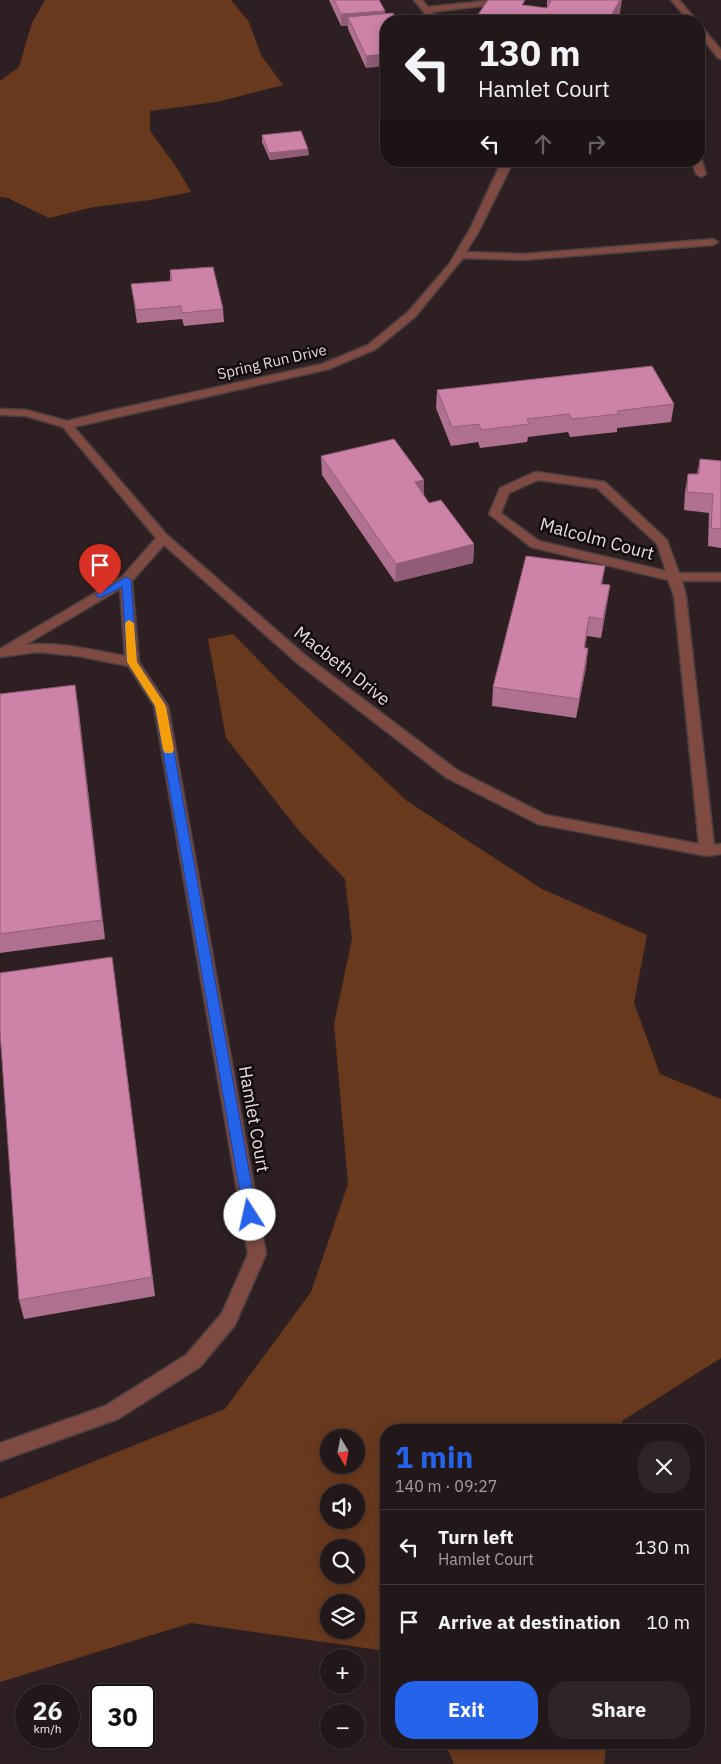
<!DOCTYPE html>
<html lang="en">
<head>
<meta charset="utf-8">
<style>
	:root { --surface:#22181a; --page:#2e2527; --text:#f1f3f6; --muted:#a2a0a2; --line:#3f3739; --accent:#2563eb }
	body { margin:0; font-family:"IBM Plex Sans",sans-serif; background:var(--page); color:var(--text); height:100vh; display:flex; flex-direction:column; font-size:19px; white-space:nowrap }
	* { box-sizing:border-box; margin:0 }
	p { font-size:16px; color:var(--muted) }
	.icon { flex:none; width:28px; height:28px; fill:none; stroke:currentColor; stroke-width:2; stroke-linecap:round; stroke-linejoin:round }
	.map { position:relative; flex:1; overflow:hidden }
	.drawer { position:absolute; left:380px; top:1424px; width:325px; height:325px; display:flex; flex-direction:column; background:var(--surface); border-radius:20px; box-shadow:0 2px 12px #0003,0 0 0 1px var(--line) }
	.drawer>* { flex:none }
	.hud { position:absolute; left:380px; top:15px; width:325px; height:152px; border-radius:20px; box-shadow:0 2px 12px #0003,0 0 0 1px var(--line); background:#22181a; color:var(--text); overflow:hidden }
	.needle { width:32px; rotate:170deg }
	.tools { position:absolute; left:320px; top:1429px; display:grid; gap:10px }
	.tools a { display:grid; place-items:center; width:45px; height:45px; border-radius:50%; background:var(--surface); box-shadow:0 2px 12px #0003,0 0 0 1px var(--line); font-size:25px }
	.speed { position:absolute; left:15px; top:1684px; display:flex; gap:10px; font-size:25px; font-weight:700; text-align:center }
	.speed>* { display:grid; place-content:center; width:65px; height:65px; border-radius:50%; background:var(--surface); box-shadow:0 2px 12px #0003,0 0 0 1px var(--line); line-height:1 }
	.speed small { font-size:12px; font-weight:400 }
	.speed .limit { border:2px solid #111; border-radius:8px; background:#fff; color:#111 }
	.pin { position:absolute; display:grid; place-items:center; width:42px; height:42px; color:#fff; margin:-51px -21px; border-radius:50% 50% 50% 0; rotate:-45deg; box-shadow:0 0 5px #0007 }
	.pin .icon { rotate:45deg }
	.me { position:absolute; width:55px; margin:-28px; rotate:350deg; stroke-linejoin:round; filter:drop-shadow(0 0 4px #0008) }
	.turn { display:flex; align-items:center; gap:18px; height:105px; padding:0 15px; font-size:22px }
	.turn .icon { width:65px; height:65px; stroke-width:2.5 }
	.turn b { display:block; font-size:35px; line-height:42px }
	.lanes { display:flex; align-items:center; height:48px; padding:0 15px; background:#0003; justify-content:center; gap:25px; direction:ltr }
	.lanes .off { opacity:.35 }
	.round { display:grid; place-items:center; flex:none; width:52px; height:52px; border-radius:20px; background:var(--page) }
	.head { display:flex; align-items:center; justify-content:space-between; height:85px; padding:0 15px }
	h1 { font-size:30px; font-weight:700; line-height:38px; color:var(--accent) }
	.button { display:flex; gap:10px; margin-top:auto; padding:10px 15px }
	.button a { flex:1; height:58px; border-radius:20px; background:var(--accent); color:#fff; font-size:20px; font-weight:700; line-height:58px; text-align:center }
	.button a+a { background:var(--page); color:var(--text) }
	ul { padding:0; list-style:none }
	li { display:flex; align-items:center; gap:15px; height:75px; padding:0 15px; border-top:1px solid var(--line) }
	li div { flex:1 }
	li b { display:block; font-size:19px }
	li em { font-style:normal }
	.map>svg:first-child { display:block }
	.green { fill:#69391e; fill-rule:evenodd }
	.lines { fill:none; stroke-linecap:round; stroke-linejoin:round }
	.minor-casing { stroke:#4b3e40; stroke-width:3 }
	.minor { fill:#7e4a42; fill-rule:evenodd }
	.wall { fill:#b07190 }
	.shaded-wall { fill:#905c76 }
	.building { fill:#cd83a8; stroke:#905c76 }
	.route { fill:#2563eb; stroke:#184099 }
	.slow { fill:#f59e0b }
	.labels { text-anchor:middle; stroke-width:5; stroke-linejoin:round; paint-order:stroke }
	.far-street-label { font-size:15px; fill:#e6dcdd; stroke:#120c0c }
	.street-label { font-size:18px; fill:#e6dcdd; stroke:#120c0c }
</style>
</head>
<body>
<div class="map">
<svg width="721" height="1764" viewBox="0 0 721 1764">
	<rect width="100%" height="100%" fill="#2e2022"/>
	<path class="green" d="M45,0H231L249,22L261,55L283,85L217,102L150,111V131L177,168L191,192L150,200L94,207L49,218L8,198L0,197V81L19,67L32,23Z
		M233,634L280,682L407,801L542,889L647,935L634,1003L660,1074L721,1099V1358L622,1421L623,1430H386V1651L191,1623L0,1682V1499L225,1409L311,1292L348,1184L334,1024L352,939L345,879L300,832L226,738L208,639ZM329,1438H356V1465H329ZM356,1492V1520H329V1492ZM329,1548H356V1575H329ZM329,1602H356V1630H329Z
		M445,1743H607L604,1764H454Z"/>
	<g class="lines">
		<defs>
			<path id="minor" d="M414,0H422L428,7L494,0H520L516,2L432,12L439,21H431Z
				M671,0H679L697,21H689Z
				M699,26L702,27L721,50V59L718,58L699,34Z
				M699,159L702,161L706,174L701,177L696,174L692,161H699Z
				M502,161H512V164L480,229L466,252L523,254L713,239L718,242L713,245L523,260L463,258L416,316L376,349L329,369L74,427L167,535L306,656L457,770L546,815L699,844L674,596L668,580L531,547L489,514L500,488L533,473L537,472L605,482L667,540L679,573H721V581H682L686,596L714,845L721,844V854L707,856L538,824L447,778L296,662L164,545L132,581L139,662L168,706L266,1254L235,1325L200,1367L118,1419L0,1461V1443L105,1406L186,1355L222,1313L248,1254L154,706L128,666L78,656L37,652L0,657V649L122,577L156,538L63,427L26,416L0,415V409L27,410L67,421L104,412L322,364L368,345L408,312L450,263L470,229ZM538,480L597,488L657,544L666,571L539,541L501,513L509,493ZM120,589L125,656C93,650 58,641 25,645Z"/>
		</defs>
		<use href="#minor" class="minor-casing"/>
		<use href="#minor" class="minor"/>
	</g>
	<path class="wall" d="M329,0H379L385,11V14L366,68L348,29V26H341Z
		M547,1L620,13L616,21H474L475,19L525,5L547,8Z
		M262,135L309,155L270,160L262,142Z
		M170,270L223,309L224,322L184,326L182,319L137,323L131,284L170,281Z
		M437,390L674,404L671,422L617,428V432L570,437L568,432L528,437L527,442L480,448L478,442L451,446L436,408Z
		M321,456L424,495L429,503L474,544L473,563L395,582L322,475Z
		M700,459L721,461V548L708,546L709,513L684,510L685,492L688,474H697Z
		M605,566L602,584L610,585L607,604L601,638L587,636L585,648H588L586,667L576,718L492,706L493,687Z
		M0,694L78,704L105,939L0,953Z
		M112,957L115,978L155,1296L24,1319L19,1300Z"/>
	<path class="shaded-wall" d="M620,0H622L620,13L616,21H608Z
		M385,11V23L348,17V26H341V14Z
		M549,14L548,21H544Z
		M386,54V66L366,68V56Z
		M308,149L309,155L270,160L269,153Z
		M424,480V498L415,482Z
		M474,544L473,563L395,582L396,564Z
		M610,585L607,604L601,638L603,619Z
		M589,617L587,636L581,666L584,648Z
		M588,648L586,667L576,718L579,699Z
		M75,685L78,704L105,939L102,920Z
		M112,957L115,978L155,1296L152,1277Z"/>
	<path class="building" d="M334,0H379L385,11L341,14Z
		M488,0H525L522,5L547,8L551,1H547L548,0H620L608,21L549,14L544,21H486L475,19Z
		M393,13L397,21H386V54L366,56L348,17Z
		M301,131L308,149L269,153L262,135Z
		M213,267L223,309L182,313L181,306L136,310L131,284L172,281L170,270Z
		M652,366L674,404L617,411L619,414L572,419L569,414L527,419L529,424L481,430L479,424L452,427L437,390Z
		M394,439L424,480L415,482L429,503L441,500L474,544L396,564L321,456Z
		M700,459L721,461V529L711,528L713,494L687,492L688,474H699Z
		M526,556L605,566L601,584L610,585L603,619L589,617L584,648H588L579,699L493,687Z
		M75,685L102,920L0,934V694Z
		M112,957L152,1277L19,1300L0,1032V973Z"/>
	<path class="route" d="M126,577L131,580L137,662L166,706L257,1215L255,1219L250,1221L246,1219L244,1215L155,706L127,662L122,587L100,598L95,595Z"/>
	<path class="slow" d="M129,620L134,623L137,662L166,706L174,750L172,753H165L163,750L155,706L127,662L125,623Z"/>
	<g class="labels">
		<g class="far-street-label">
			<text transform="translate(272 362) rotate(-13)" y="5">Spring Run Drive</text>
		</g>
		<g class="street-label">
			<text transform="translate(597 539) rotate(15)" y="6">Malcolm Court</text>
			<text transform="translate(342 666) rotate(38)" y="6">Macbeth Drive</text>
			<text transform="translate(254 1119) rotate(80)" y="6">Hamlet Court</text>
		</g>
	</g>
</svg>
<div class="tools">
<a><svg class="needle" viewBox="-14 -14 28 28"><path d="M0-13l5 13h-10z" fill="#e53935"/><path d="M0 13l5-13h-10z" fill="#a2a0a2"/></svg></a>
<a><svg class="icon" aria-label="sound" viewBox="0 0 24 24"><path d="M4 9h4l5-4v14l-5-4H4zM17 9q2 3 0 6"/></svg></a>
<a><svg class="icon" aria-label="search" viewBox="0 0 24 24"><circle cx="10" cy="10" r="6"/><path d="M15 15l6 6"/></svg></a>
<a><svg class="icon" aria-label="layers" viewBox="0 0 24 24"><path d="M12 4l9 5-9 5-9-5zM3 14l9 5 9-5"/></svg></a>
<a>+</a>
<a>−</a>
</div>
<div class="speed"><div>26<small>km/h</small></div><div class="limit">30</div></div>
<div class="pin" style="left:100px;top:595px;background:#d93025"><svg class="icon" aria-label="arrive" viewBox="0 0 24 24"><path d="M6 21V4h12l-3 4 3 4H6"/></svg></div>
<svg class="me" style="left:250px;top:1215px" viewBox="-20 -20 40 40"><circle r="19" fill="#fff"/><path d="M0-13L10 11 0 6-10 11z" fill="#2563eb"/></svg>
<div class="hud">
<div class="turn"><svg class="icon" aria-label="left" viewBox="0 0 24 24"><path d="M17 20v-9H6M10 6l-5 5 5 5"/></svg><div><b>130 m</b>Hamlet Court</div></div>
<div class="lanes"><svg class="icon" aria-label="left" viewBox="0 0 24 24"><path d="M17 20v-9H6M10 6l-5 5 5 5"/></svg><svg class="icon off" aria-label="ahead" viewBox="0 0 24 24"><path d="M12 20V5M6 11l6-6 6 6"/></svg><svg class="icon off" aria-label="right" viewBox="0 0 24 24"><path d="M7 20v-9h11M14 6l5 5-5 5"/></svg></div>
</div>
<section class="drawer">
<div class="head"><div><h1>1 min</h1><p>140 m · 09:27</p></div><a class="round"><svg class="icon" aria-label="close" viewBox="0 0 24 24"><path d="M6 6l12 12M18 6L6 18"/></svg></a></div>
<ul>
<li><svg class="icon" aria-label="left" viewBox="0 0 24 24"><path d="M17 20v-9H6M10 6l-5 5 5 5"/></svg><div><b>Turn left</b><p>Hamlet Court</p></div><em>130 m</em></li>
<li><svg class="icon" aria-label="arrive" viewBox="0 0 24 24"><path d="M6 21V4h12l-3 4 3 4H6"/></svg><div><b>Arrive at destination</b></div><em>10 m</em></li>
</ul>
<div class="button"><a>Exit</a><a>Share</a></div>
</section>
</div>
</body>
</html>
